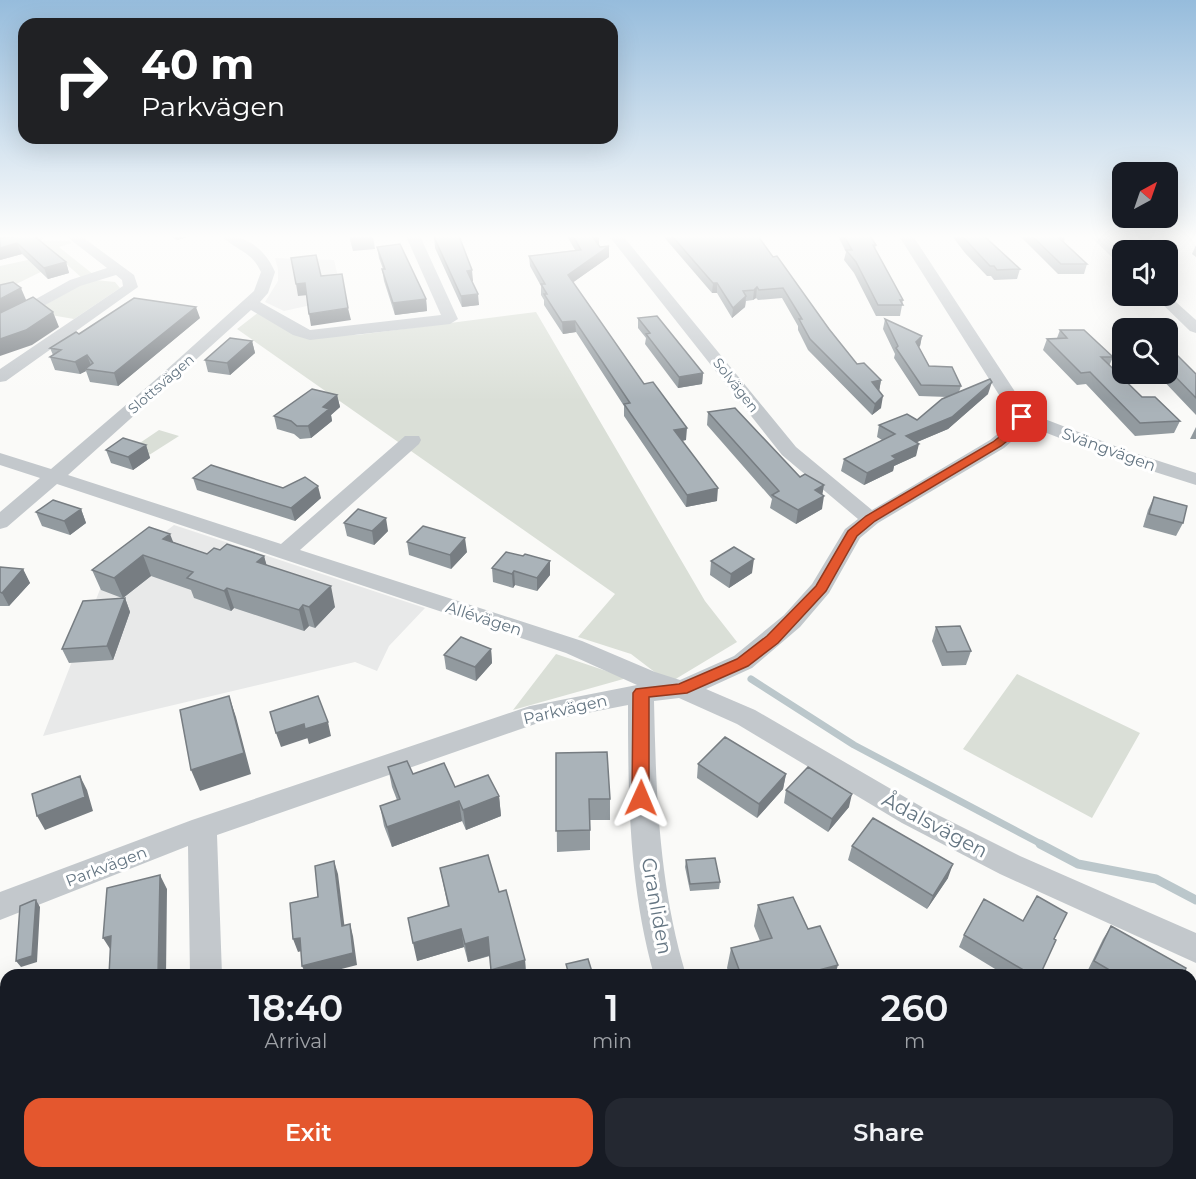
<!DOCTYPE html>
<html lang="en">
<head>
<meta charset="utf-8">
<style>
	:root { --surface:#171b24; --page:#242831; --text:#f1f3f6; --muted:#9ea1a6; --accent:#e4572e }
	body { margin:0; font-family:Montserrat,sans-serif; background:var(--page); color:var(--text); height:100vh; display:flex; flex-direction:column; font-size:22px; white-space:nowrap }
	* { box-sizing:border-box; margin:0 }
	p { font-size:20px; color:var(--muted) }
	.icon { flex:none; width:33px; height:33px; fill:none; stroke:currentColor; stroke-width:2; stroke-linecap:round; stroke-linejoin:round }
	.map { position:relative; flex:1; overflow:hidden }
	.panel { position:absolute; left:0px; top:969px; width:1197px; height:210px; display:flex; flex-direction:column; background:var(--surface); border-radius:18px 18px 0 0; box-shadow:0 6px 24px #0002 }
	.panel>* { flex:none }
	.guide { position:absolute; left:18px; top:18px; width:600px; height:126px; border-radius:18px; box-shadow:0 6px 24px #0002; background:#202124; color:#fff; overflow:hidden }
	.needle { width:39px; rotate:40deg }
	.controls { position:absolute; left:1112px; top:162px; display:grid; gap:12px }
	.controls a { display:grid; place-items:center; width:66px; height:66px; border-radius:12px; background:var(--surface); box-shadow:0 6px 24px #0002; font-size:30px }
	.pin { position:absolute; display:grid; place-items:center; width:51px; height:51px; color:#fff; margin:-26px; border-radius:12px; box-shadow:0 3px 9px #0006 }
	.me { position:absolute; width:66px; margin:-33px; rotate:1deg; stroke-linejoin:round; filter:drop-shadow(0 0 4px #0008) }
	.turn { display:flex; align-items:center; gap:21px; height:126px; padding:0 24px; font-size:27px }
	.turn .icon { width:78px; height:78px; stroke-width:2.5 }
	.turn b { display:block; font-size:42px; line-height:51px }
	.eta { display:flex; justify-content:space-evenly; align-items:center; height:102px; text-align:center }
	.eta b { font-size:36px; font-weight:600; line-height:42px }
	.button { display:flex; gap:12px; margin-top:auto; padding:12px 24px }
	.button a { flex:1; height:69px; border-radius:18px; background:var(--accent); color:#fff; font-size:24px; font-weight:600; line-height:69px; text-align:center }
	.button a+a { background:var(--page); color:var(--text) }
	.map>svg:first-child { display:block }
	.built { fill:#e8e9e9 }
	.green { fill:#dadfd7 }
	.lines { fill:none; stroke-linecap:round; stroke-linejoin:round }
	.stream-far1 { stroke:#bbc7cb; stroke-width:7 }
	.stream { stroke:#bbc7cb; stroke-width:9 }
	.street { fill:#c3c8cc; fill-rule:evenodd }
	.wall { fill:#929a9f }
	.shaded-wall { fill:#777d82 }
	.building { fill:#aab3b9; stroke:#777d82; stroke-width:1.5 }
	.route { fill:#e4572e; stroke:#94391e; stroke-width:1.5 }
	.labels { text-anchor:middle; stroke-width:6; stroke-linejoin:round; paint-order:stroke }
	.far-street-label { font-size:14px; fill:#657683; stroke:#fff }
	.street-label { font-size:16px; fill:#657683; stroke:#fff }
	.near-street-label { font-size:20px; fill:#657683; stroke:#fff }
</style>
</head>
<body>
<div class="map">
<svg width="1196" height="1179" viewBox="0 0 1196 1179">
	<rect width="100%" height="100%" fill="#fafaf8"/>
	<path class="built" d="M275,258L334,260L343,298L284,311L265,302L278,281V269Z
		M174,525L425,608L389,646L377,671L355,662L43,736L104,579Z"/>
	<path class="green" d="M33,241H69L72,243L59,247L94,275L82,278L63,261L0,292V266L51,255Z
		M95,280L115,282L120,288L74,319L33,312L80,285Z
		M259,312L303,336L357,335L536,312L705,601L737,642L669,683L631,654L578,637L615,594L237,329Z
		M159,430L179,436L146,457L128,451Z
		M556,654L627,678L513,710Z
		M1017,674L1140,733L1092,818L963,749Z"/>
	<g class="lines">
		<path class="stream-far1" d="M751,679L854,745L1043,845"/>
		<path class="stream" d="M1040,844L1078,864L1156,879L1196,900"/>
		<path class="street" d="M29,236H46L40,242L0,248V240Z
			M66,236H81L134,275L138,287L6,381L0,382V369L123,286L122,280L116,275L80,286L0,330V319L70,280L107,268Z
			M222,236C247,235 265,249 275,272L268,293L260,302L310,330L441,315L406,236H420L458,319L450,324L310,340L293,335L251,310L68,475L281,544L405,436H419L421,440L419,444L300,550L582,641L655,672L680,680L734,656L784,615L812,584L845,529L858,519L782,455L609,236H623L796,447L872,510L990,440L1006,427L1013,417L899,236H913L1029,413L1128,451L1196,473V485L1114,459L1026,425L1019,435L1004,448L878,523L860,538L829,593L800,627L752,668L706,689L755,710L922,807L1020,856L1196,933V963L1000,874L902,823L737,724L679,698L654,701C656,794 659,885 686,975H654C629,886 628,797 628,705L541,722L217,835L222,975H190L188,846L0,920V892L192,820L530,706L637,685L566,653L57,484L7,527L0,529V512L40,478L0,465V453L51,469L154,381L254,291L261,272C251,250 236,251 222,236Z
			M1090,236H1105L1122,252V263L1117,262Z
			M1167,294L1196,320V333L1190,331L1154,296H1167Z
			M192,1173H230V1179H192Z
			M708,1173H746V1179H708Z"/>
	</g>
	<path class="wall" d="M19,236L66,262L69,273L48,279L22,254L0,260Z
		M170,236H192L177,240Z
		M349,236H373L375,249L353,251Z
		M434,236H459L473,281H472L479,305L462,307L435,248Z
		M567,236H599V245L609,257L573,282L644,384L686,440L682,441L717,501L686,507L624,416V406L576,332L563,334L544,305V300L541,295V286L530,266L529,256L575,250Z
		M663,236H758L773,257L857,364L881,380L879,391L881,408L872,415L808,350L798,330V326L782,298L758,300L756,298L753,300L746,301L745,307L732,318L717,293H712Z
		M838,236H870L876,245L875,249L903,300L900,316H876L854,273L844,260L846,252Z
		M952,236H984L1020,269L1017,279L994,280L991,276H987L965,253Z
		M1020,236H1065L1064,242L1087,264L1084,274H1058Z
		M1196,245V257L1192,254Z
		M377,247L426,299L427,311L395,315L384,281L382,269H383L379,258Z
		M200,318L118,386L90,382L86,371L80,374L55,370L50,357L53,355L50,348L79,334Z
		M638,318L703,373L702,384L678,388L645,344L646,338L638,328Z
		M885,319L922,336L920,346L919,347L929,366L961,386L959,392L988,394L948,429L917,442L916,456L894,466L893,471L864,485L841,471L844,459L882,440L877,437L879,425L917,420L948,397L919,396L894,358L895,354L883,329Z
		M1060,330L1113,357L1109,366L1142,397L1180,421L1174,433L1135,436L1086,384L1077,385L1043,350L1047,339L1057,338Z
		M252,341L255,353L230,375L208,372L205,360Z
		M1167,345L1196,374V415L1157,374H1167Z
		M337,395L340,407L331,415L332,421L311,438L300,439L294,434L277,429L274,416Z
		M708,412L822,494V509L796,524L770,508L772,499L707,425Z
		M1196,427V439H1190Z
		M146,445L150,458L133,470L111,463L106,450Z
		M193,478L283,488L321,498L295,521L197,490Z
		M1154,497L1183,523L1176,536L1143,527L1148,510Z
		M81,509L86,523L70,535L42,526L36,512Z
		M344,523L388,531L374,545L347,536Z
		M173,542L207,554L220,550L264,556L266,565L335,607L315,628L309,626L304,631L234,608L231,611L194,598L191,590L151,576L123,598H125L130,612L113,660L69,663L62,649L122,598L101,590L92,570Z
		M407,542L467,552L451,569L409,555Z
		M523,556L550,561V575L537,591L515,585L513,588L493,582L492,568Z
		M711,561L752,573L729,588L710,575Z
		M0,567L23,569L30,583L9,606H0Z
		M936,627L971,651L966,665L942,666L932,641Z
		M491,649L492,663L476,681L446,669L444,655Z
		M556,753L610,799V820H590V850L557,852Z
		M698,764L786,774L783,789L757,818L697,778Z
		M388,767L455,787L499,796L501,816L466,830L462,821L392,847L384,826L380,806L397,800L392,787Z
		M786,790L849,807L828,832L784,803Z
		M852,846L948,878L927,909L848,860Z
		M686,860L720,882L719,889L690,891L685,867Z
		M440,868L499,892L525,960L526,975H491L490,956L468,962L464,947L417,961L448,907Z
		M758,905L808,929L835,975H730L727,968L731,948L760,941L754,926Z
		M1111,926L1183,975L1086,974L1103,939Z
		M964,935L1054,939L1040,975H1005L959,947Z
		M57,1173H130L128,1179L76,1173L58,1174Z
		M1018,1173H1104L1097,1179H1019L1016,1176Z"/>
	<path class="shaded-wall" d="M0,236H15L0,238Z
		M176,236H192L177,240Z
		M592,236H599V246Z
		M17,243L22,254L0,260V248Z
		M609,246V257L568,286V275Z
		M66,262L69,273L48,279L44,268Z
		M472,270L473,281H468L467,271Z
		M305,283L308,295L298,296L296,284Z
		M713,283H717V293H712Z
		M757,287L756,298L753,300L754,290Z
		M21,288L27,302L0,316V299Z
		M478,294L479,305L462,307L461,296Z
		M746,296L745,307L732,318L733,308Z
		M426,299L427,311L395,315L393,303Z
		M196,307L200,318L118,386L114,373Z
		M348,308L351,320L311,326L309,314Z
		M53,312L59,327L32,345L0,356V339Z
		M575,321L576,332L563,334L562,322Z
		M922,336L920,346L913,352L916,342Z
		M252,341L255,353L230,375L227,363Z
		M87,355L92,368L85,369L86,371L80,374L75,362Z
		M703,373L702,384L678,388L679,377Z
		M881,380L879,392L872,382Z
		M992,382L988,394L948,429L903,448L906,436Z
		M337,395L340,407L331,415L332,421L311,438L308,426L323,407Z
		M883,396L881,408L872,415L875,404Z
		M687,428L686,440L674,442V430Z
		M919,444L916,456L894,466L893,471L864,485L867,473L892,456Z
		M146,445L150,458L133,470L128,457Z
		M824,485L822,497L824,496L822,509L796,524L798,510L815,490Z
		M318,486L321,498L295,521L291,508Z
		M718,488L717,501L686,507L687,495Z
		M81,509L86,523L70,535L64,521Z
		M386,518L388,531L374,545L372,531Z
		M170,534L178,554L163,539Z
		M465,538L467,552L451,569L450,555Z
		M143,555L151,576L123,598L114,578Z
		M264,556L270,577L257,562Z
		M754,559L752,573L729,588L731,574Z
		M550,561V575L537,591V578Z
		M23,569L30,583L9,606L2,593Z
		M514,571L515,585L513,588L512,574Z
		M331,586L335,607L315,628L309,607Z
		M227,588L234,608L231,611L224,591Z
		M125,598L130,612L113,660L107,646Z
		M303,605L309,626L304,631L299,610Z
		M491,649L492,663L476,681L475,667Z
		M229,696L236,717L251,774L200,791L191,770Z
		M328,722L331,736L309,744L305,729Z
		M304,724L308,738L281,747L276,733Z
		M786,774L783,789L757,818L759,804Z
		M80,776L87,790L93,811L45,830L37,816Z
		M852,794L849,807L828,832L832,819Z
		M499,796L501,816L466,830L463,810Z
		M459,801L462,821L392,847L387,827Z
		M334,861L338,874L346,938L342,926Z
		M953,864L948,878L927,909L933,896Z
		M160,875L167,889L166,975H158Z
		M36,900L40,907L37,962L21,967L16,961Z
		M350,924L353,936L357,965L318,975H306L302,966Z
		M461,929L464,947L417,961L413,943Z
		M111,936L112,952L103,938Z
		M488,937L491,955L468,962L465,944Z
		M300,938L305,950L298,952L293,939Z
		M525,960L526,975H491V970Z
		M838,965L835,975H800Z
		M111,1173H130L128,1179H110Z
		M1101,1173H1104L1097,1179H1095Z"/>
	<path class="building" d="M19,236H34L66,262L44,268L17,243L0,248V238Z
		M437,236H459L472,270L467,271L478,294L461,296L434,237Z
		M573,236H592L600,247L609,246L568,275L644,384L653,382L687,428L674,430L718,488L687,495L624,404L630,403L575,321L562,322L544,294H547L541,284H545L529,256L581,250Z
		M672,236H758L773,257L777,256L829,329L857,364L864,363L881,380L872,382L883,396L875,404L810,339L799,319H802L783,288L759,290L757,287L754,290L743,291L746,296L733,308L717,283H713Z
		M844,236H870L876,245H873L903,300H900L903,305H878L856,262L846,250H852Z
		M962,236H984L1020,269L997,270L994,266H990Z
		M1032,236H1057L1087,264H1061Z
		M400,244L426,299L393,303L382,269H385L377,247Z
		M316,255L321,276L342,274L348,308L309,314L305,283L296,284L291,258Z
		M13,282L21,288L0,299V285Z
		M33,297L53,312L26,330L0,339V313Z
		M134,298L196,307L114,373L85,369L93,363L87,355L75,362L50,357L61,350L50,348L76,332L79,334Z
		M657,316L703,373L679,377L646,334L650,333L638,318Z
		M885,319L922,336L916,342L929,366L952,367L961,386L921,385L896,348L898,346Z
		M1146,325L1150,328H1143Z
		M1060,330H1084L1113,357H1101L1142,397H1155L1180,421L1140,423L1090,372L1081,373L1047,339L1067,338Z
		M230,338L252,341L227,363L205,360Z
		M1167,345L1196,374V398L1167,368Z
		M990,379L992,382L952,417L906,436L919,444L892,456L896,459L867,473L844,459L895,434L879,425L907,414L917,420L942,399Z
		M312,389L337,395L323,407L329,409L308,426H297L291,421L274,416Z
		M735,408L800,477L805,474L824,485L815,490L824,496L798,510L772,495L779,491L708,412Z
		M123,438L146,445L128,457L106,450Z
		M211,465L283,488L305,477L318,486L291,508L193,478Z
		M1154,497L1187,506L1183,523L1149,514Z
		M53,500L81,509L64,521L36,512Z
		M358,509L386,518L372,531L344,523Z
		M423,526L465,538L450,555L407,542Z
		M149,527L170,534L163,539L207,554L214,548L220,550L227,544L264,556L257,562L331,586L309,607L303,605L299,610L227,588L224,591L187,578L193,572L143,555L114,578L92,570Z
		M734,547L754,559L731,574L711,561Z
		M506,552L523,556L525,554L550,561L537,578L514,571L512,574L492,568Z
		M0,567L23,569L2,593L0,592Z
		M125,598L107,646L62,649L83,601Z
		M960,626L971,651L947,652L936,627Z
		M461,637L491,649L475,667L444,655Z
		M229,696L244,753L191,770L180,710Z
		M318,696L328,722L305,729L304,724L276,733L270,712Z
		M725,737L786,774L759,804L698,764Z
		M607,752L610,799H589L590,830L556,831V753Z
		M407,761L413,774L444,763L455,787L488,775L499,796L463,810L459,801L387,827L380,806L400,799L388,767Z
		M808,767L852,794L832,819L786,790Z
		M80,776L85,797L37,816L32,794Z
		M873,818L953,864L933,896L852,846Z
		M488,855L499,892L506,890L525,960L491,970L488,937L465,944L461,929L413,943L408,918L449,906L440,868Z
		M715,858L720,882L690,884L686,860Z
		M334,861L342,926L350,924L353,953L302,966L300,938L293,939L290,903L318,897L315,866Z
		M160,875L158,975H109L111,936L103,938L107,888Z
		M1037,896L1067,913L1054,939L1056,940L1040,975H1032L964,935L984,899L1023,921Z
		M793,897L808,929L820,926L838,965L800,975H741L731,948L772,938L758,905Z
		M34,900H36L32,956L16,961L20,906Z
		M1111,926L1186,968L1183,975H1118L1094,961Z
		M588,959L593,975H569L566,964Z
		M76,1173H111L110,1179H74Z
		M452,1173H523V1179H452Z
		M597,1173H638V1179H598Z
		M1032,1173H1101L1095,1179H1037Z"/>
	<linearGradient id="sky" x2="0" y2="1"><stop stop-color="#96bcdc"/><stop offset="0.59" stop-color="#fdfdfc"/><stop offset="1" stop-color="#fdfdfc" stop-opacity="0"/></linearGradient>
	<rect width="1196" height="401" fill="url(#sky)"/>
	<path class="route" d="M1022,414L1027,417L1017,433L1001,446L875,521L857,536L826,591L778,643L748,666L687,693L649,697V798L647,803L641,805L635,803L632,798L633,693L636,689L679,684L737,659L767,636L816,586L848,531L866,516L993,442L1009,429L1018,415Z"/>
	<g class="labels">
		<g class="far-street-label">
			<text transform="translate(161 384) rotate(-41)" y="5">Slottsvägen</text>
			<text transform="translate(736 385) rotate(52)" y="5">Solvägen</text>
		</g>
		<g class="street-label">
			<text transform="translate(1109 449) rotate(20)" y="6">Svängvägen</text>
			<text transform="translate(484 618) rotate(18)" y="6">Allévägen</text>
			<text transform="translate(565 709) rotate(-13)" y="6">Parkvägen</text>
			<text transform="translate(106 866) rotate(-21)" y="6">Parkvägen</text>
		</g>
		<g class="near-street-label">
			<text transform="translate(935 825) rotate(28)" y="7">Ådalsvägen</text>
			<text transform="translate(657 906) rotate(80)" y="7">Granliden</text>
		</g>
	</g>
</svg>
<div class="controls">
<a><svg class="needle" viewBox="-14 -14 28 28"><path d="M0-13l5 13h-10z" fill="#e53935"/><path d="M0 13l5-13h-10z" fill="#9ea1a6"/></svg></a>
<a><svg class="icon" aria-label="sound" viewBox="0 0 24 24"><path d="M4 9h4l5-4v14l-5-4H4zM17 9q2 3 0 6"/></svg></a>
<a><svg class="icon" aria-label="search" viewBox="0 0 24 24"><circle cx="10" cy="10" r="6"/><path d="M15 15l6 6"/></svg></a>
</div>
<div class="pin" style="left:1022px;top:417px;background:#d93025"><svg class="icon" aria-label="arrive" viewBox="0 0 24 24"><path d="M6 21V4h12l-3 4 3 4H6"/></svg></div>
<svg class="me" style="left:641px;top:798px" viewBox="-20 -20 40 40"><path d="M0-17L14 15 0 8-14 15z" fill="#e4572e" stroke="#fff" stroke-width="4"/></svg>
<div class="guide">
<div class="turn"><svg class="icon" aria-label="right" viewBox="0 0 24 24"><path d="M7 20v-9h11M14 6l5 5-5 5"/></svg><div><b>40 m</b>Parkvägen</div></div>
</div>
<section class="panel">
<div class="eta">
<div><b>18:40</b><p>Arrival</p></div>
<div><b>1</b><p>min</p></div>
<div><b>260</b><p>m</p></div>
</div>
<div class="button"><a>Exit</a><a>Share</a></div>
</section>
</div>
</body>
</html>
